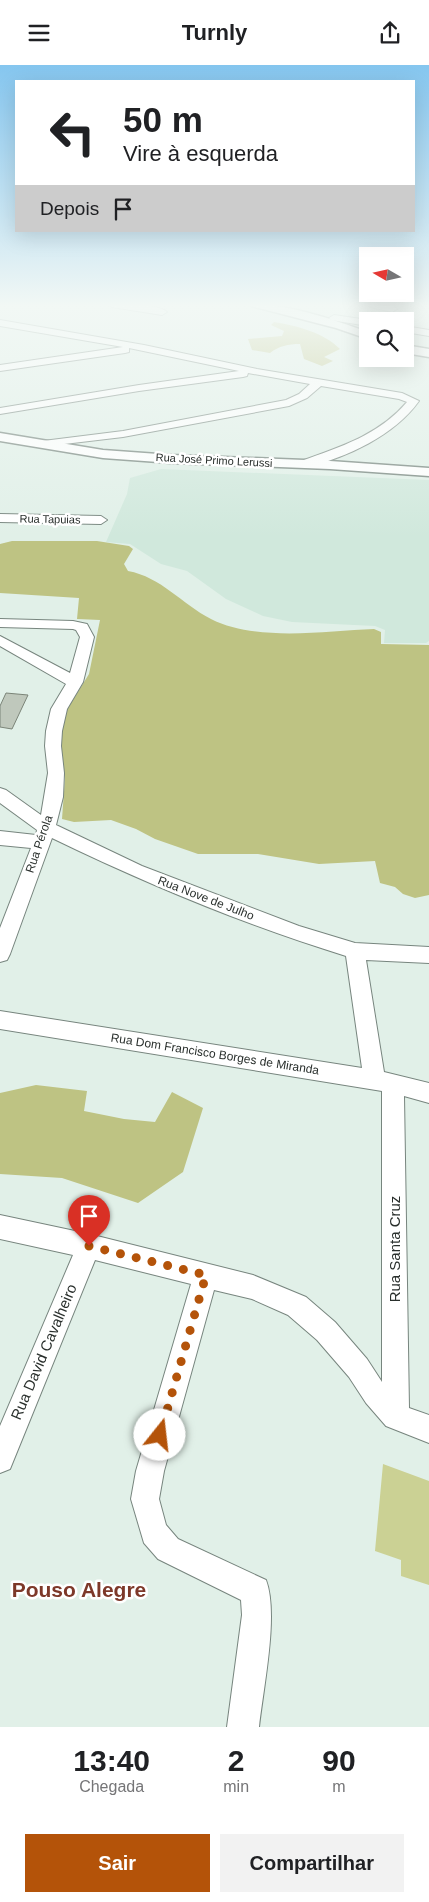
<!DOCTYPE html>
<html lang="pt">
<head>
<meta charset="utf-8">
<style>
	:root { --surface:#fff; --page:#f2f2f2; --text:#202124; --muted:#757577; --accent:#b45309 }
	body { margin:0; font-family:Helvetica,sans-serif; background:var(--page); color:var(--text); height:100vh; display:flex; flex-direction:column; font-size:19px; white-space:nowrap }
	* { box-sizing:border-box; margin:0 }
	p { font-size:16px; color:var(--muted) }
	.icon { flex:none; width:28px; height:28px; fill:none; stroke:currentColor; stroke-width:2; stroke-linecap:round; stroke-linejoin:round }
	.map { position:relative; height:1662px; overflow:hidden }
	.side { display:flex; flex-direction:column; background:var(--surface); flex:1 }
	.side>* { flex:none }
	.guide { position:absolute; left:15px; top:15px; width:400px; height:152px; border-radius:0px; box-shadow:0 5px 20px #0002; background:#fff; color:var(--text); overflow:hidden }
	.needle { width:32px; rotate:279deg }
	.tools { position:absolute; left:359px; top:182px; display:grid; gap:10px }
	.tools a { display:grid; place-items:center; width:55px; height:55px; border-radius:0px; background:var(--surface); box-shadow:0 5px 20px #0002; font-size:25px }
	.pin { position:absolute; display:grid; place-items:center; width:42px; height:42px; color:#fff; margin:-51px -21px; border-radius:50% 50% 50% 0; rotate:-45deg; box-shadow:0 0 5px #0007 }
	.pin .icon { rotate:45deg }
	.me { position:absolute; width:55px; margin:-28px; rotate:16deg; stroke-linejoin:round; filter:drop-shadow(0 0 4px #0008) }
	.turn { display:flex; align-items:center; gap:18px; height:105px; padding:0 25px; font-size:22px }
	.turn .icon { width:65px; height:65px; stroke-width:2.5 }
	.turn b { display:block; font-size:35px; line-height:42px }
	.then { display:flex; align-items:center; height:48px; padding:0 25px; background:#0003; gap:10px; font-size:19px }
	.eta { display:flex; justify-content:space-evenly; align-items:center; height:85px; text-align:center }
	.eta b { font-size:30px; font-weight:700; line-height:35px }
	.action { display:flex; gap:10px; margin-top:auto; padding:10px 25px }
	.action a { flex:1; height:58px; border-radius:0px; background:var(--accent); color:#fff; font-size:20px; font-weight:700; line-height:58px; text-align:center }
	.action a+a { background:var(--page); color:var(--text) }
	header { display:flex; justify-content:space-between; align-items:center; height:65px; padding:0 25px; background:var(--surface); font-size:22px; font-weight:700 }
	.map>svg:first-child { display:block }
	.built { fill:#d0e8dc }
	.green { fill:#cbd194 }
	.forest { fill:#bec383 }
	.building { fill:#bfc8bc; stroke:#7b8478 }
	.lines { fill:none; stroke-linecap:round; stroke-linejoin:round }
	.minor-casing { stroke:#77857e; stroke-width:2 }
	.tertiary-casing { stroke:#77857e; stroke-width:3 }
	.minor { fill:#fff; fill-rule:evenodd }
	.tertiary { fill:#fff; fill-rule:evenodd }
	.route { stroke:#b45309; stroke-width:9; stroke-dasharray:0 16.2 }
	.labels { text-anchor:middle; stroke-width:5; stroke-linejoin:round; paint-order:stroke }
	.far-street-label { font-size:11px; fill:#292f2c; stroke:#fff }
	.street-label { font-size:12px; fill:#292f2c; stroke:#fff }
	.near-street-label { font-size:15px; fill:#292f2c; stroke:#fff }
	.near-district-label { font-size:21px; font-weight:bold; fill:#7d3829; stroke:#fff }
</style>
</head>
<body>
<header><svg class="icon" aria-label="menu" viewBox="0 0 24 24"><path d="M4 6h16M4 12h16M4 18h16"/></svg>Turnly<svg class="icon" aria-label="share" viewBox="0 0 24 24"><path d="M12 15V3M7 8l5-5 5 5M5 13v7h14v-7"/></svg></header>
<div class="map">
<svg width="429" height="1662" viewBox="0 0 429 1662">
	<rect width="100%" height="100%" fill="#e1f0e8"/>
	<path class="built" d="M161,404L429,415V576L426,578H384L385,565L375,561L292,557L263,551L226,534L187,506L161,499L130,479L106,477L127,429L130,413Z"/>
	<path class="green" d="M383,1399L429,1416V1520L401,1511V1495L375,1486Z"/>
	<path class="forest" d="M274,257C297,261 323,267 340,284L324,292L333,296L322,301L304,294L300,279C288,279 279,281 270,288L252,285L248,274L282,271L284,266L271,260Z
		M12,476H97L129,481L133,484L124,499L128,506C161,512 182,539 211,554C256,577 325,566 374,564L381,567V579L429,580V830L415,833L403,829L395,822L380,818L375,796L319,799L258,789H198L155,774L136,764L111,755L74,757L62,754L65,713L56,684L66,646L89,609L100,555L77,554L79,533L0,528V479Z
		M36,1020L87,1026L84,1046L124,1054L155,1057L172,1027L203,1043L183,1107L138,1138L62,1113L0,1109V1028Z"/>
	<path class="building" d="M6,628L28,630L12,664L0,662V641Z"/>
	<g class="lines">
		<defs>
			<path id="minor" d="M108,239C122,239 156,238 167,247L162,250L112,242Z
				M359,239H381L395,242L397,244L392,247Z
				M334,250L368,255L372,256H368V261L331,255L329,253Z
				M0,255L144,280L257,304L402,328L419,336C394,371 347,392 305,403L299,399L301,396C340,382 379,370 407,337L399,334L321,321L307,333L289,341L123,372L39,382L33,379L35,377L123,366L286,335L299,329L310,319L248,308L247,311L243,312L139,326L0,349V343L139,320L239,306L129,283V287L125,288L0,306V300L123,282L0,261Z
				M405,261L429,265V271L405,267Z
				M0,449L101,451L107,455L101,459L0,457Z
				M0,554L73,556L87,559L94,572L83,617L67,644L62,666L61,681L64,708L63,732L56,760L142,801L299,861L355,878L429,882V898L366,895L384,1007L429,1018V1038L404,1031L409,1343L429,1350V1378L386,1361L366,1338L349,1312L317,1275L288,1250L252,1234L214,1225L164,1406L159,1434L166,1460L178,1474L266,1515C279,1549 263,1624 259,1662H227L242,1550L241,1535L158,1494L144,1478L131,1434L136,1406L191,1219L95,1195L10,1404L0,1408V1361L73,1190L0,1174V1150L89,1169L253,1210L306,1232L335,1257L367,1294L382,1317V1026L0,964V946L362,1003L346,891C245,860 147,819 52,773L10,889L7,895L0,897V863L31,783L0,780V766L36,770L37,765L0,738V723L6,725L41,750L48,708L45,681L46,666L51,644L66,619L0,581V571L70,608L80,572L76,565L73,564L0,562Z"/>
			<path id="tertiary" d="M250,239C289,239 331,254 368,267V274L336,263L251,241Z
				M405,280L429,284V292L405,288Z
				M0,368L103,385L172,390L330,396L429,403V411L330,404L172,398L103,393L0,376Z"/>
		</defs>
		<use href="#minor" class="minor-casing"/>
		<use href="#tertiary" class="tertiary-casing"/>
		<use href="#minor" class="minor"/>
		<use href="#tertiary" class="tertiary"/>
	</g>
	<linearGradient id="sky" x2="0" y2="1"><stop stop-color="#85c6ef"/><stop offset="0.51" stop-color="#f2f8f5"/><stop offset="1" stop-color="#f2f8f5" stop-opacity="0"/></linearGradient>
	<rect width="429" height="472" fill="url(#sky)"/>
	<g class="lines">
		<path class="route" d="M89,1181L206,1210L160,1370"/>
	</g>
	<g class="labels">
		<g class="far-street-label">
			<text transform="translate(214 395) rotate(3)" y="4">Rua José Primo Lerussi</text>
			<text transform="translate(50 454) rotate(1)" y="4">Rua Tapuias</text>
		</g>
		<g class="street-label">
			<text transform="translate(39 779) rotate(-71)" y="4">Rua Pérola</text>
			<text transform="translate(206 833) rotate(21)" y="4">Rua Nove de Julho</text>
			<text transform="translate(215 989) rotate(9)" y="4">Rua Dom Francisco Borges de Miranda</text>
		</g>
		<g class="near-street-label">
			<text transform="translate(395 1184) rotate(-90)" y="5">Rua Santa Cruz</text>
			<text transform="translate(44 1287) rotate(-67)" y="5">Rua David Cavalheiro</text>
		</g>
		<g class="near-district-label">
			<text x="79" y="1532">Pouso Alegre</text>
		</g>
	</g>
</svg>
<div class="tools">
<a><svg class="needle" viewBox="-14 -14 28 28"><path d="M0-13l5 13h-10z" fill="#e53935"/><path d="M0 13l5-13h-10z" fill="#757577"/></svg></a>
<a><svg class="icon" aria-label="search" viewBox="0 0 24 24"><circle cx="10" cy="10" r="6"/><path d="M15 15l6 6"/></svg></a>
</div>
<div class="pin" style="left:89px;top:1181px;background:#d93025"><svg class="icon" aria-label="arrive" viewBox="0 0 24 24"><path d="M6 21V4h12l-3 4 3 4H6"/></svg></div>
<svg class="me" style="left:160px;top:1370px" viewBox="-20 -20 40 40"><circle r="19" fill="#fff"/><path d="M0-13L10 11 0 6-10 11z" fill="#b45309"/></svg>
<div class="guide">
<div class="turn"><svg class="icon" aria-label="left" viewBox="0 0 24 24"><path d="M17 20v-9H6M10 6l-5 5 5 5"/></svg><div><b>50 m</b>Vire à esquerda</div></div>
<div class="then">Depois<svg class="icon" aria-label="arrive" viewBox="0 0 24 24"><path d="M6 21V4h12l-3 4 3 4H6"/></svg></div>
</div>
</div>
<section class="side">
<div class="eta">
<div><b>13:40</b><p>Chegada</p></div>
<div><b>2</b><p>min</p></div>
<div><b>90</b><p>m</p></div>
</div>
<div class="action"><a>Sair</a><a>Compartilhar</a></div>
</section>
</body>
</html>
